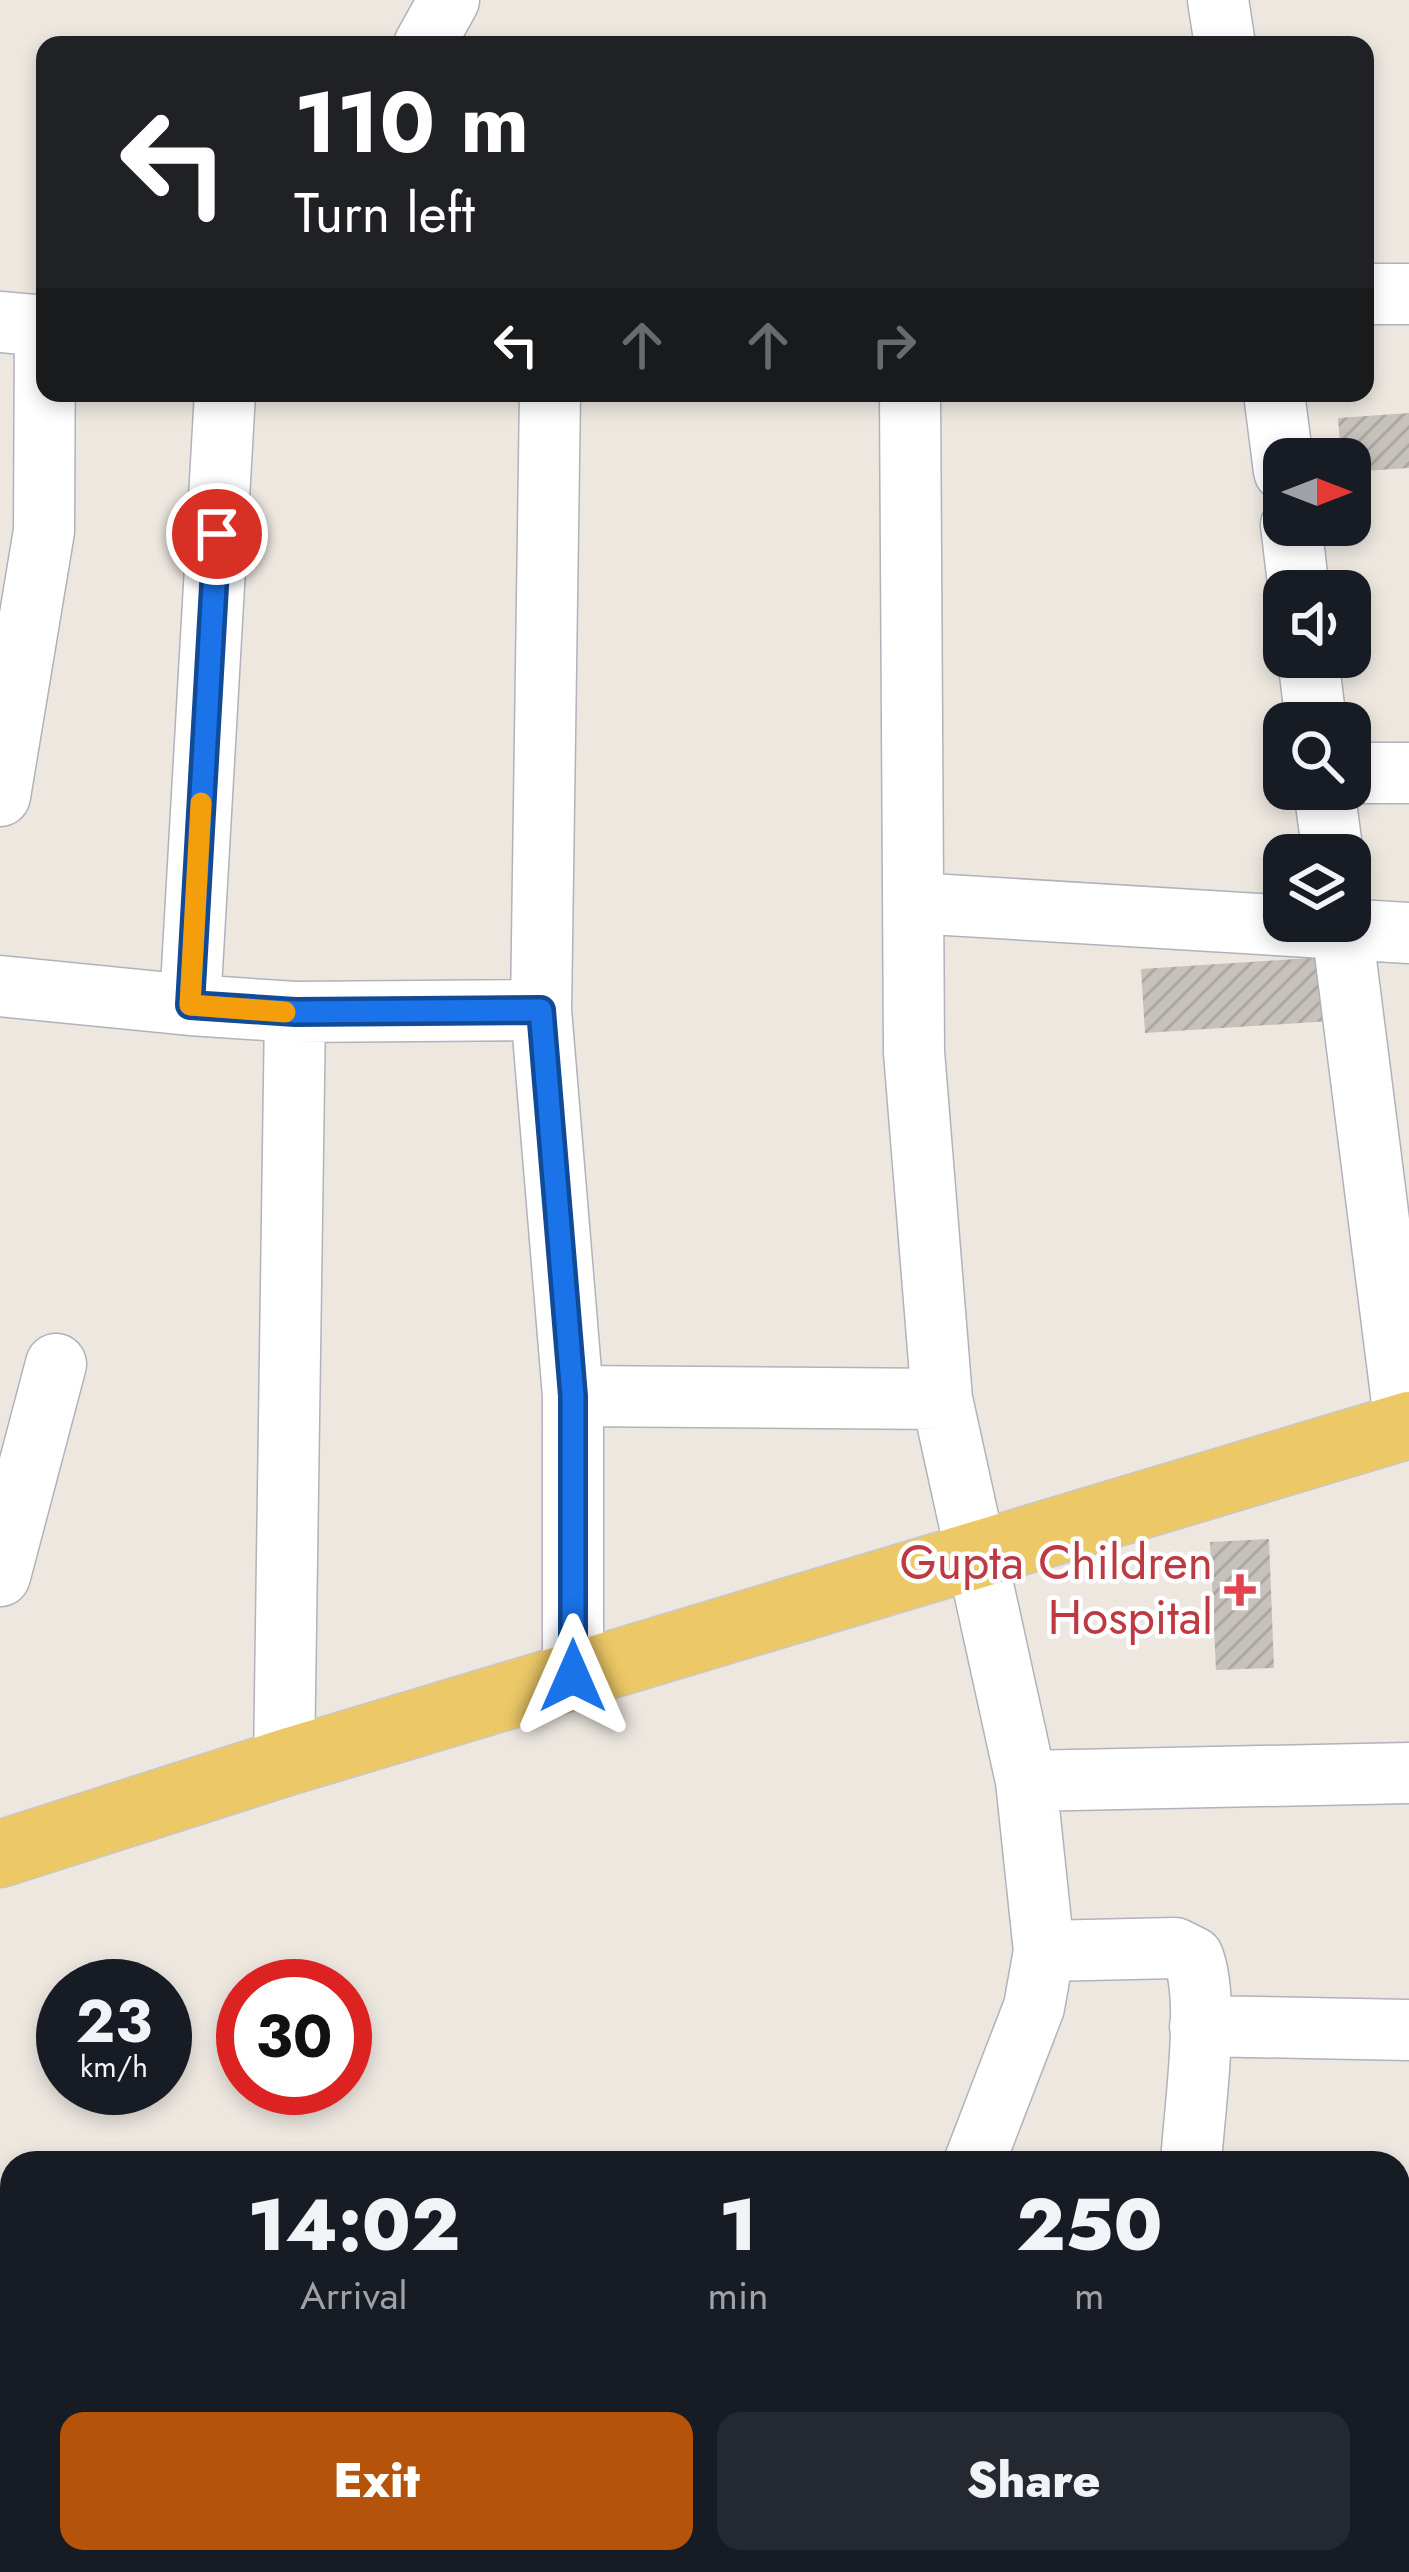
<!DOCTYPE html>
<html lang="en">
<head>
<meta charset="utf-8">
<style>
	:root { --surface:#171b24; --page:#242831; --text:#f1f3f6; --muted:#9ea1a6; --accent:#b45309 }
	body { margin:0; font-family:Jost,sans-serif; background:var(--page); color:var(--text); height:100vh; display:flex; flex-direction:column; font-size:45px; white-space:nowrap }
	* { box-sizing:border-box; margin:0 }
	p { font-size:39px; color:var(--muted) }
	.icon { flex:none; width:66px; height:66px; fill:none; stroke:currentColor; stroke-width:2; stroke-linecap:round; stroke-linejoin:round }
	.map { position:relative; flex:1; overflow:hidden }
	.sheet { position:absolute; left:0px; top:2151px; width:1410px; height:423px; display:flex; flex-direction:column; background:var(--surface); border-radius:36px 36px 0 0; box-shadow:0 6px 18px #0003 }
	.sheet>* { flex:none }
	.guide { position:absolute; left:36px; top:36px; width:1338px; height:366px; border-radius:24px; box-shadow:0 6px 18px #0003; background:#202124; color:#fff; overflow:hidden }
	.needle { width:78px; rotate:90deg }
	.tools { position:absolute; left:1263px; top:438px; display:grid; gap:24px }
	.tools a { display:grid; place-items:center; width:108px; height:108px; border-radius:24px; background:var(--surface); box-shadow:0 6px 18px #0003; font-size:60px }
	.speed { position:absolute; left:36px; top:1959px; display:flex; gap:24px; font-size:60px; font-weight:700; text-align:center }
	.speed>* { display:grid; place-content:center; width:156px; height:156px; border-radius:50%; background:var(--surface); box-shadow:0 6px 18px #0003; line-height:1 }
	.speed small { font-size:30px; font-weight:400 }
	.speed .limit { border:18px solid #d22; background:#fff; color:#111 }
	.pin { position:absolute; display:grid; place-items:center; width:102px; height:102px; color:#fff; margin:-51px; border:6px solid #fff; border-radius:50%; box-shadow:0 3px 12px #0007 }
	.me { position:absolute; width:132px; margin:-66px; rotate:0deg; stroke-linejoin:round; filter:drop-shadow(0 0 9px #0008) }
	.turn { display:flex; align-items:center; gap:42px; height:252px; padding:0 60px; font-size:54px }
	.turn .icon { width:156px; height:156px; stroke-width:2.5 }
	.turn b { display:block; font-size:84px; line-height:102px }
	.lanes { display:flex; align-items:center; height:114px; padding:0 60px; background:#0003; justify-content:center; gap:60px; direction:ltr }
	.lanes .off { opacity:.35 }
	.eta { display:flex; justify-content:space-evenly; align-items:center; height:204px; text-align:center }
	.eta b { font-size:72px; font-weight:800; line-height:84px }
	.action { display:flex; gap:24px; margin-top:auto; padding:24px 60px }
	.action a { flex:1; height:138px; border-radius:24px; background:var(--accent); color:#fff; font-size:48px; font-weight:800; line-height:138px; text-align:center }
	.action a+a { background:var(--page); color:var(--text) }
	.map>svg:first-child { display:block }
	.building { fill:url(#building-hatch) }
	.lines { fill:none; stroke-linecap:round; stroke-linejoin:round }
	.minor-casing { stroke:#b0b2bc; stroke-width:63 }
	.major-casing { stroke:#c8c8c8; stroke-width:69 }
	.minor { stroke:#fff; stroke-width:60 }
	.major { stroke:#ecc866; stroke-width:66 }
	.route-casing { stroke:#114b97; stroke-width:30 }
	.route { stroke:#1a73e8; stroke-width:21 }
	.slow { stroke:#f59e0b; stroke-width:21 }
	.health-dot { fill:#e0444e; stroke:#fff; stroke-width:4.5 }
	.labels { text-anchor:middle; stroke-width:9; stroke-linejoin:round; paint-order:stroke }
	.health-label { font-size:48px; fill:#be3a42; stroke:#fff; text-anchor:end }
</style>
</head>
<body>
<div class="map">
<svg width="1409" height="2572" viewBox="0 0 1409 2572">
	<defs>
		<pattern id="building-hatch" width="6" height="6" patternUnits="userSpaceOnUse" patternTransform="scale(3)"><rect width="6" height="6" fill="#c6c1bb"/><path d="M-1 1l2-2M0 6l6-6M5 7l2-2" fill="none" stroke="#aaa6a1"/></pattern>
	</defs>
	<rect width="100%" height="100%" fill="#ede7e0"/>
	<path class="building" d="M1121,393H1229V397L1121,398Z
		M1409,413V468L1350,472V459H1341L1338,418Z
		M1326,957L1330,1021L1145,1033L1141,969Z
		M1269,1539L1274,1668L1216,1670L1210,1542Z"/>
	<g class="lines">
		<defs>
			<path id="minor" d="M1218,0L1225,45
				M424,45L449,0
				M1365,294H1409
				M0,322L45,326L44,531L0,796
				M550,393L541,1010L573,1396V1676
				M910,393L914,1052L942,1399L1026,1781L1044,1951L1034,2007L974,2163
				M1274,393L1284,471
				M1291,525L1299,591
				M1308,657L1316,723
				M1350,773H1409
				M1324,789L1333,855
				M914,903L1409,933
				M1341,921L1405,1426
				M0,986L190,1005L225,393
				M190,1005L295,1012L541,1010
				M573,1396L942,1399
				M0,1576L56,1364
				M284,1763L295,1012
				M1026,1781L1409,1773
				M1044,1951L1175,1948L1193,1957C1211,2001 1194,2112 1191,2163
				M1200,2026L1409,2030
				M1398,2350L1409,2351
				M0,2416L12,2534
				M819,2572L823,2562"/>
			<path id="major" d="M0,1854L284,1763L1409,1425"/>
		</defs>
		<use href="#minor" class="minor-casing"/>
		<use href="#major" class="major-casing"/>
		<use href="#minor" class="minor"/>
		<use href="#major" class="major"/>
	</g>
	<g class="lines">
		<defs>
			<path id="route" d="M217,534L190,1005L295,1012L541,1010L573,1396V1676"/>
		</defs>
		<use href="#route" class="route-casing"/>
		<use href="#route" class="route"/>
		<path class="slow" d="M201,803L190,1005L285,1012"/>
	</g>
	<path class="health-dot" d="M1234 1572h12v12h12v12h-12v12h-12v-12h-12v-12h12z"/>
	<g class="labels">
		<g class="health-label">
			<text x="1213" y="1579">Gupta Children<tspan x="1213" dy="55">Hospital</tspan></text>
		</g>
	</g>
</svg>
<div class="tools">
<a><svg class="needle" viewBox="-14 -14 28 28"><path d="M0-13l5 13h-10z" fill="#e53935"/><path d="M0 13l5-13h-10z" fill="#9ea1a6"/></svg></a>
<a><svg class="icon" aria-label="sound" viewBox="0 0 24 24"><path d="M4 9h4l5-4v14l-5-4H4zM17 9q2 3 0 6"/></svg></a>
<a><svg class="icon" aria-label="search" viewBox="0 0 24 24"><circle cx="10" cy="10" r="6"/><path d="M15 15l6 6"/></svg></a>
<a><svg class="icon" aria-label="layers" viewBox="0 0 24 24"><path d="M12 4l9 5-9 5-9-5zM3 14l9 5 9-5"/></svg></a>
</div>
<div class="speed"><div>23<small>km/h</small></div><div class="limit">30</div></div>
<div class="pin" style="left:217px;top:534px;background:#d93025"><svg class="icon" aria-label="arrive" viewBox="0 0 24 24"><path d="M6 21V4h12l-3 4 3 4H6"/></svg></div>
<svg class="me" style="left:573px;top:1676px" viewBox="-20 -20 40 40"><path d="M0-17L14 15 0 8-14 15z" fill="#1a73e8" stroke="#fff" stroke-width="4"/></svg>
<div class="guide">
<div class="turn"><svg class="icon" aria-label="left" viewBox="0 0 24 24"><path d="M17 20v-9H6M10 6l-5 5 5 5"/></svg><div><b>110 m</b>Turn left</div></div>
<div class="lanes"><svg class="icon" aria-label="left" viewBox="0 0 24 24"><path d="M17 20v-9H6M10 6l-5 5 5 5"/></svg><svg class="icon off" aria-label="ahead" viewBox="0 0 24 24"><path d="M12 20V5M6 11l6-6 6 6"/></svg><svg class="icon off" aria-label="ahead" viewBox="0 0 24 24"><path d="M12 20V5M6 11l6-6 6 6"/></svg><svg class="icon off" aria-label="right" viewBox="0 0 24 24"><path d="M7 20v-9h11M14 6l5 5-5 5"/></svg></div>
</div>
<section class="sheet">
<div class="eta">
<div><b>14:02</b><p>Arrival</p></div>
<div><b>1</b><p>min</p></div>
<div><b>250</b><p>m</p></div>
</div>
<div class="action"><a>Exit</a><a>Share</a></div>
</section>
</div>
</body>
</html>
